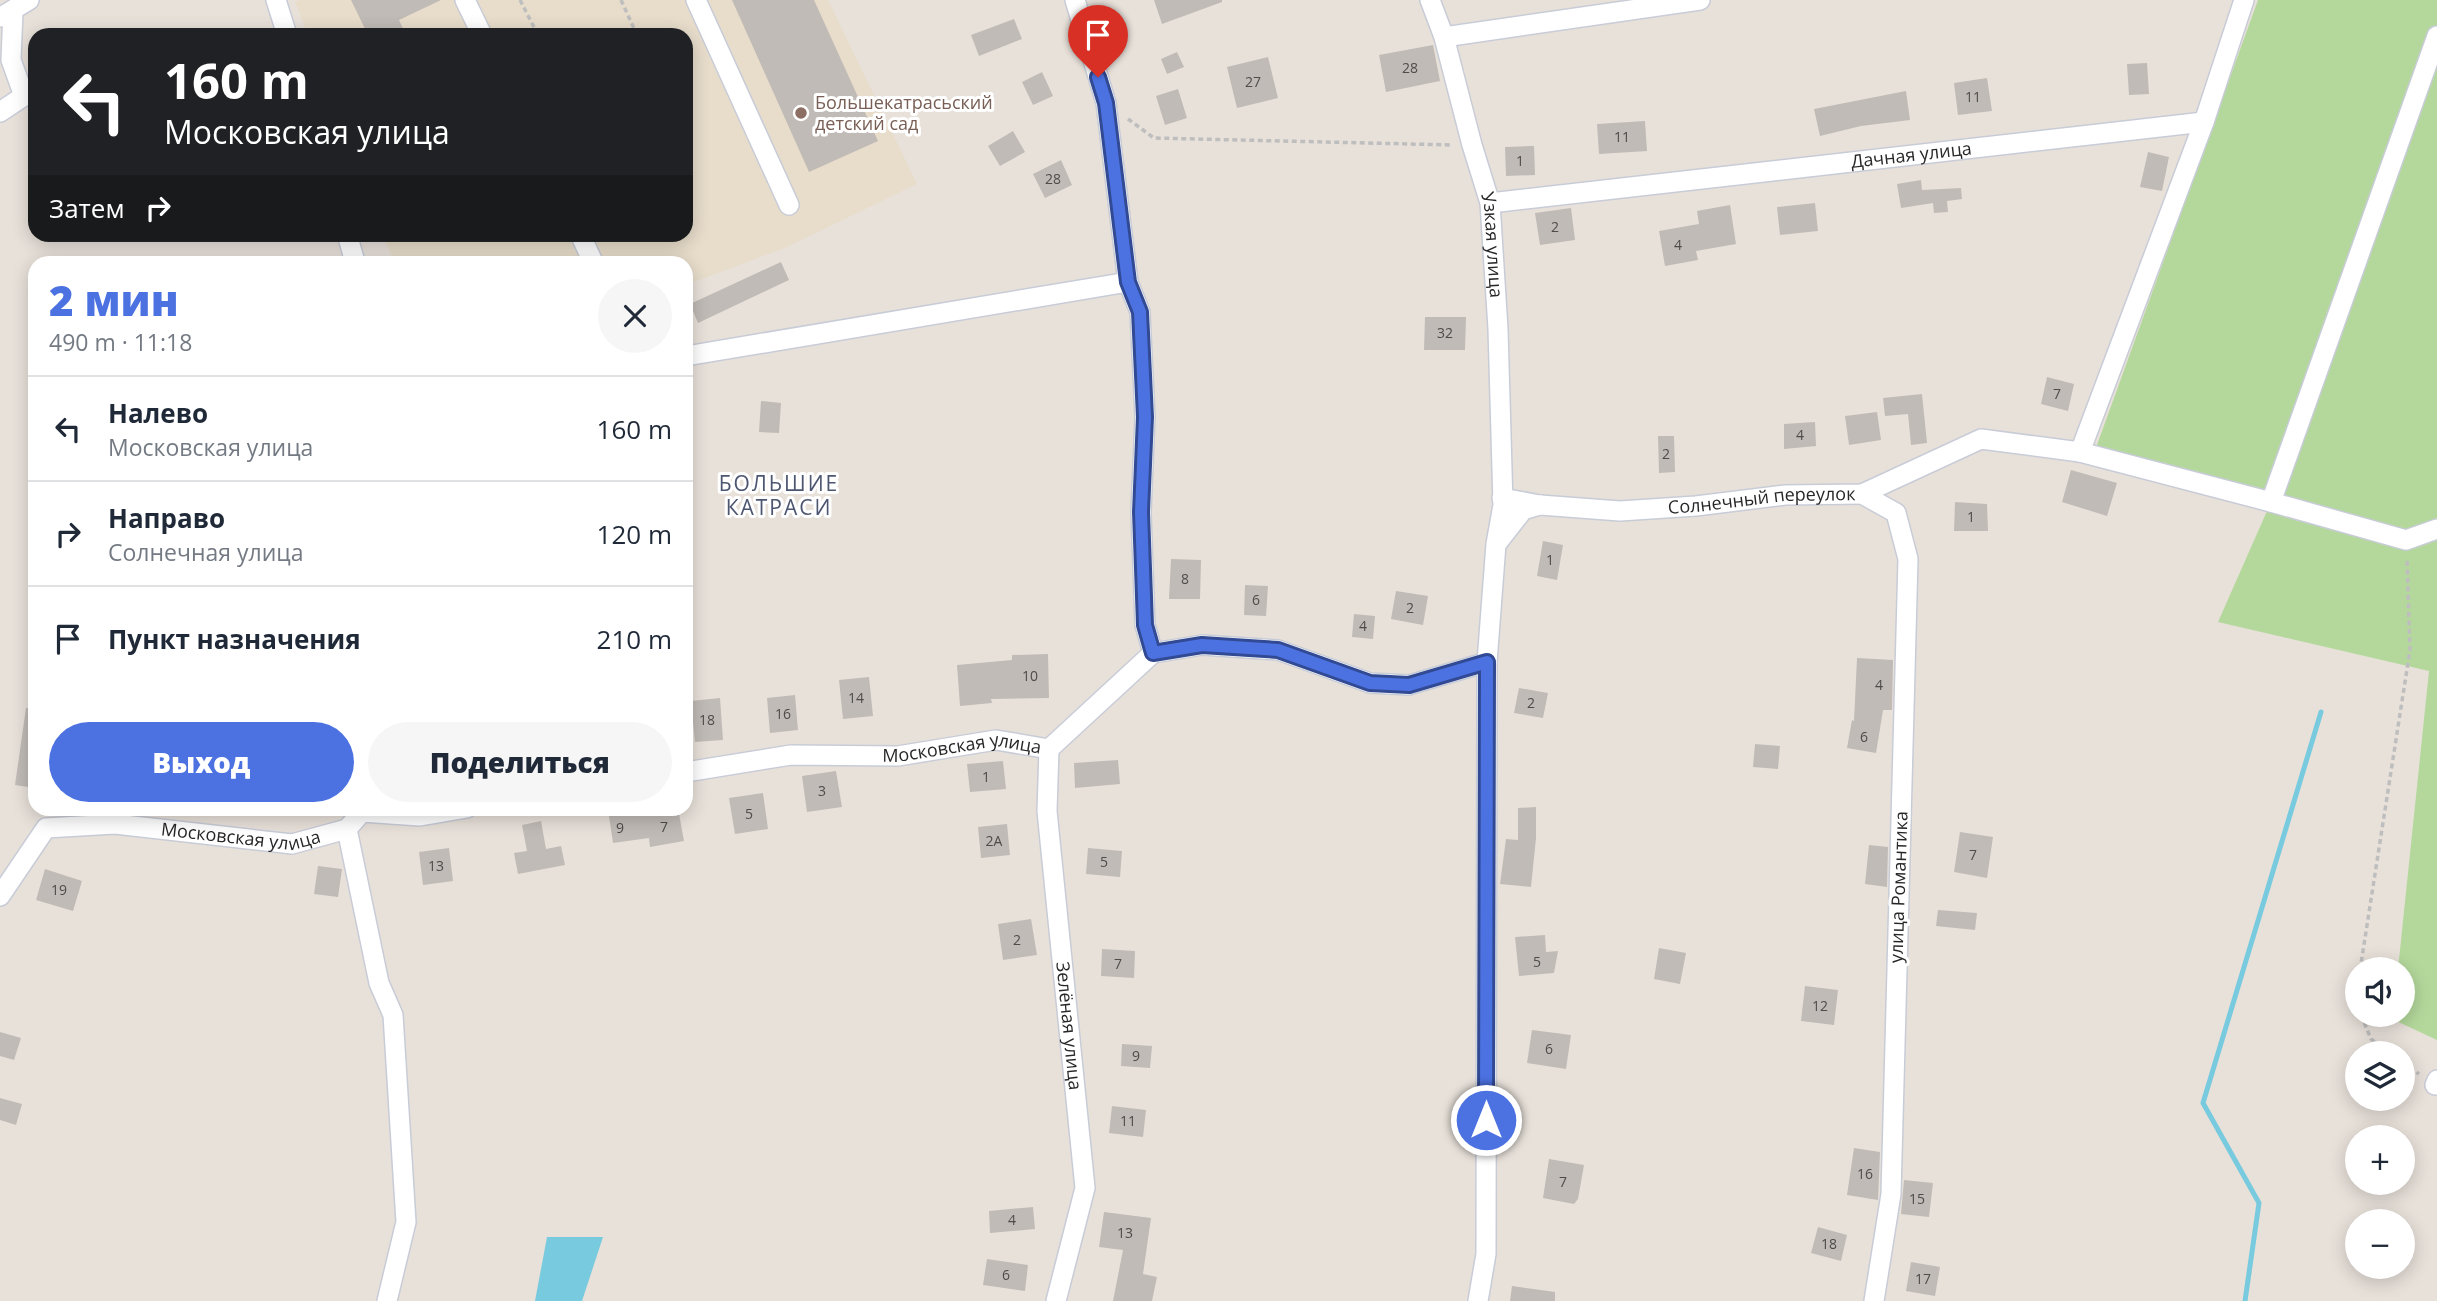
<!DOCTYPE html>
<html lang="ru">
<head>
<meta charset="utf-8">
<style>
	:root { --surface:#fff; --page:#f6f6f7; --text:#1f2937; --muted:#747a83; --line:#e0e1e3; --accent:#4c72e2 }
	body { margin:0; font-family:"Open Sans",sans-serif; background:var(--page); color:var(--text); height:100vh; display:flex; flex-direction:column; font-size:26px; white-space:nowrap }
	* { box-sizing:border-box; margin:0 }
	p { font-size:23px; color:var(--muted) }
	.icon { flex:none; width:38px; height:38px; fill:none; stroke:currentColor; stroke-width:2; stroke-linecap:round; stroke-linejoin:round }
	.map { position:relative; flex:1; overflow:hidden }
	.panel { position:absolute; left:28px; top:256px; width:665px; height:560px; display:flex; flex-direction:column; background:var(--surface); border-radius:21px; box-shadow:0 4px 18px #0003 }
	.panel>* { flex:none }
	.banner { position:absolute; left:28px; top:28px; width:665px; height:214px; border-radius:21px; box-shadow:0 4px 18px #0003; background:#202124; color:#fff; overflow:hidden }
	.tools { position:absolute; left:2345px; top:957px; display:grid; gap:14px }
	.tools a { display:grid; place-items:center; width:70px; height:70px; border-radius:50%; background:var(--surface); box-shadow:0 4px 18px #0003; font-size:35px }
	.pin { position:absolute; display:grid; place-items:center; width:60px; height:60px; color:#fff; margin:-72px -30px; border-radius:50% 50% 50% 0; rotate:-45deg; box-shadow:0 0 7px #0007 }
	.pin .icon { rotate:45deg }
	.me { position:absolute; width:77px; margin:-38px; rotate:0deg; stroke-linejoin:round; filter:drop-shadow(0 0 5px #0008) }
	.turn { display:flex; align-items:center; gap:24px; height:147px; padding:0 21px; font-size:32px }
	.turn .icon { width:91px; height:91px; stroke-width:2.5 }
	.turn b { display:block; font-size:49px; line-height:60px }
	.then { display:flex; align-items:center; height:66px; padding:0 21px; background:#0003; gap:14px; font-size:26px }
	.round { display:grid; place-items:center; flex:none; width:74px; height:74px; border-radius:37px; background:var(--page) }
	.headline { display:flex; align-items:center; justify-content:space-between; height:119px; padding:0 21px }
	h1 { font-size:42px; font-weight:800; line-height:52px; color:var(--accent) }
	.primary-button { display:flex; gap:14px; margin-top:auto; padding:14px 21px }
	.primary-button a { flex:1; height:80px; border-radius:42px; background:var(--accent); color:#fff; font-size:28px; font-weight:800; line-height:80px; text-align:center }
	.primary-button a+a { background:var(--page); color:var(--text) }
	ul { padding:0; list-style:none }
	li { display:flex; align-items:center; gap:21px; height:105px; padding:0 21px; border-top:2px solid var(--line) }
	li div { flex:1 }
	li b { display:block; font-size:26px }
	li em { font-style:normal }
	.map>svg:first-child { display:block }
	.education { fill:#e8ddcb }
	.green { fill:#b4d89c }
	.water { fill:#78cade }
	.lines { fill:none; stroke-linecap:round; stroke-linejoin:round }
	.stream { stroke:#78cade; stroke-width:5 }
	.building { fill:#c0bbb6 }
	.minor-casing { stroke:#c8ccd7; stroke-width:22 }
	.path { stroke:#bebebe; stroke-width:3.5; stroke-dasharray:5 3.5; stroke-linecap:butt }
	.minor { stroke:#fff; stroke-width:19 }
	.route-casing { stroke:#314a93; stroke-width:18 }
	.route { stroke:#4c72e2; stroke-width:12 }
	.education-dot { fill:#8d6e63; stroke:#fff; stroke-width:2.5 }
	.labels { text-anchor:middle; stroke-width:6; stroke-linejoin:round; paint-order:stroke }
	.number-label { font-size:14px; fill:#4d4c4b }
	.education-label { font-size:18px; fill:#785e54; stroke:#fff; text-anchor:start }
	.street-label { font-size:18px; fill:#272727; stroke:#fff }
	.quarter-label { font-size:21px; letter-spacing:2px; fill:#4d5671; stroke:#fff }
</style>
</head>
<body>
<div class="map">
<svg width="2437" height="1301" viewBox="0 0 2437 1301">
	<rect width="100%" height="100%" fill="#e8e1da"/>
	<path class="education" d="M299,0H828L917,184L785,248L686,285V262H394L383,235L686,234V35H308L295,2Z"/>
	<path class="green" d="M2258,0H2437V1040L2392,1019L2393,1015H2403V970L2398,969L2429,671L2218,622L2271,502L2093,456Z"/>
	<path class="water" d="M547,1237H603L582,1301H535Z"/>
	<g class="lines">
		<path class="stream" d="M2245,1301L2259,1203L2203,1103L2321,712"/>
	</g>
	<path class="building" d="M351,0H441L399,20L406,35H368Z
		M732,0H814L878,141L809,172Z
		M1154,0H1222V2L1162,24Z
		M1014,19L1022,39L979,56L971,35Z
		M1433,45L1440,81L1386,92L1379,55Z
		M1177,52L1184,67L1167,74L1161,59Z
		M1268,57L1278,98L1237,108L1227,67Z
		M2147,63L2149,94L2129,95L2127,64Z
		M1042,72L1053,96L1033,105L1022,82Z
		M1987,78L1992,111L1958,115L1954,83Z
		M1178,89L1187,118L1165,125L1156,96Z
		M1906,91L1910,120L1861,126L1820,136L1814,109Z
		M1645,121L1647,151L1599,154L1597,124Z
		M1013,131L1025,152L1000,166L988,146Z
		M1534,146L1535,175L1506,176L1505,147Z
		M2148,152L2169,157L2162,191L2140,187Z
		M1061,160L1072,185L1045,198L1033,174Z
		M1921,180L1922,190L1961,188L1962,199L1947,201L1948,212L1934,213L1933,203L1901,208L1897,184Z
		M1815,203L1818,231L1780,235L1777,207Z
		M1730,205L1736,244L1696,251L1698,260L1665,266L1659,231L1699,224L1697,211Z
		M1571,208L1575,240L1540,245L1535,213Z
		M781,262L789,280L698,323L690,304Z
		M1425,317H1466L1465,350H1424Z
		M2047,377L2074,384L2068,411L2041,404Z
		M1922,394L1927,443L1911,445L1908,414L1885,416L1883,398Z
		M761,401L781,403L779,433L759,432Z
		M1877,412L1881,440L1849,445L1845,416Z
		M1815,422L1816,446L1784,449V424Z
		M1658,436H1674L1675,472L1659,473Z
		M2071,470L2117,483L2107,516L2062,502Z
		M1955,502L1987,504L1988,531H1954Z
		M1543,541L1563,545L1557,580L1537,576Z
		M1171,559L1201,560L1200,599H1169Z
		M1245,585L1268,586L1266,616L1244,615Z
		M1396,591L1428,596L1423,625L1391,619Z
		M1354,614L1375,616L1373,639L1352,637Z
		M1048,654L1049,698L991,699L992,703L960,706L957,665L1012,660V655Z
		M1857,658L1893,660L1892,710H1883L1876,753L1847,748L1852,720L1854,721Z
		M869,677L873,716L843,719L839,680Z
		M1519,688L1548,693L1543,718L1514,713Z
		M795,695L798,730L770,733L767,698Z
		M720,698L723,740L695,742L691,701Z
		M26,708H35V788L15,785Z
		M1755,744L1780,746L1778,769L1753,767Z
		M1118,760L1120,784L1075,788L1074,763Z
		M1003,761L1006,789L970,792L967,764Z
		M836,771L842,807L807,812L802,776Z
		M763,793L768,829L735,834L729,798Z
		M1536,807V838L1531,887L1500,884L1506,839L1518,840V808Z
		M666,808H678L684,841L650,847L649,838L613,843L609,816L627,813V816Z
		M541,821L546,849L561,846L565,865L518,874L514,853L527,851L522,825Z
		M1007,824L1010,855L981,858L978,827Z
		M1960,832L1993,837L1987,878L1954,872Z
		M1869,845L1888,847L1887,887L1865,884Z
		M449,848L453,881L423,885L419,852Z
		M1088,848L1122,851L1120,877L1086,874Z
		M318,866L342,869L338,897L314,894Z
		M45,869L82,881L73,911L36,900Z
		M1938,910L1977,913L1975,930L1936,926Z
		M1031,919L1037,955L1003,960L998,924Z
		M1545,935L1546,952L1558,951L1554,973L1519,976L1515,937Z
		M1659,948L1686,953L1680,984L1654,979Z
		M1102,949L1135,951L1134,978L1101,976Z
		M1805,986L1838,990L1834,1025L1801,1021Z
		M1532,1030L1571,1035L1566,1069L1527,1063Z
		M0,1032L21,1038L14,1060L0,1056Z
		M1122,1044L1152,1046L1150,1068L1121,1066Z
		M0,1098L22,1104L16,1125L0,1120Z
		M1112,1106L1146,1110L1143,1137L1109,1133Z
		M1854,1148L1880,1152L1878,1200L1847,1195Z
		M1549,1159L1584,1165L1578,1199L1574,1204L1543,1198Z
		M1904,1180L1933,1183L1929,1217L1901,1214Z
		M1033,1207L1035,1229L990,1233L989,1211Z
		M1104,1212L1151,1218L1143,1274L1157,1277L1152,1301H1113L1123,1250L1099,1247Z
		M1818,1227L1847,1235L1841,1261L1811,1253Z
		M987,1259L1028,1265L1025,1291L983,1285Z
		M1911,1262L1940,1267L1935,1296L1906,1291Z
		M1512,1286L1555,1292V1301H1510Z"/>
	<g class="lines">
		<defs>
			<g id="minor">
				<path d="M276,0L287,35"/>
				<path d="M465,0L482,35"/>
				<path d="M696,0L789,205"/>
				<path d="M1075,0L1106,103L1128,282L1140,312L1145,417L1141,512L1145,625L1153,653"/>
				<path id="s1" d="M1430,0L1444,37L1472,145L1490,203L1498,329L1503,505L1496,544L1487,662L1486,1254L1478,1301"/>
				<path d="M1,17L29,0"/>
				<path d="M2437,36L2271,502L2406,540L2437,529"/>
				<path d="M1444,37L1700,0"/>
				<path d="M0,112L24,96L11,60L13,11"/>
				<path id="s2" d="M1490,203L2204,122L2244,0"/>
				<path d="M347,234L355,262"/>
				<path d="M580,234L593,262"/>
				<path d="M686,356L1128,282"/>
				<path d="M2080,452L2204,122"/>
				<path d="M1862,494L1896,513L1908,559L1891,1194L1874,1301"/>
				<path id="s3" d="M1502,498L1540,505L1620,511L1696,506L1785,495L1862,494L1981,439L2080,452L2271,502"/>
				<path d="M1498,542L1523,510L1540,505"/>
				<path id="s4" d="M1049,749L1047,811L1085,1188L1056,1301"/>
				<path id="s5" d="M686,772L791,755L898,756L996,740L1049,749L1153,653L1202,645L1278,650L1370,683L1409,685L1487,662"/>
				<path d="M347,829L379,983L393,1015L406,1222L387,1301"/>
				<path id="s6" d="M0,896L46,828L115,824L292,844L347,829L362,812L420,816L467,808"/>
				<path d="M2435,1085L2437,1080"/>
			</g>
		</defs>
		<use href="#minor" class="minor-casing"/>
		<path class="path" d="M520,0L538,35
			M621,0L637,35
			M1128,119L1154,138L1453,145
			M2360,970L2410,650L2407,559
			M2357,990V1005
			M2361,1015L2371,1039L2391,1054
			M2403,1062L2419,1074"/>
		<use href="#minor" class="minor"/>
	</g>
	<g class="lines">
		<defs>
			<path id="route" d="M1098,77L1106,103L1128,282L1140,312L1145,417L1141,512L1145,625L1153,653L1202,645L1278,650L1370,683L1409,685L1487,662L1486,1120"/>
		</defs>
		<use href="#route" class="route-casing"/>
		<use href="#route" class="route"/>
	</g>
	<circle class="education-dot" cx="801" cy="113" r="7"/>
	<g class="labels">
		<g class="number-label">
			<text x="1410" y="73">28</text>
			<text x="1253" y="87">27</text>
			<text x="1973" y="102">11</text>
			<text x="1622" y="142">11</text>
			<text x="1520" y="166">1</text>
			<text x="1053" y="184">28</text>
			<text x="1555" y="232">2</text>
			<text x="1678" y="250">4</text>
			<text x="1445" y="338">32</text>
			<text x="2057" y="399">7</text>
			<text x="1800" y="440">4</text>
			<text x="1666" y="459">2</text>
			<text x="1971" y="522">1</text>
			<text x="1550" y="565">1</text>
			<text x="1185" y="584">8</text>
			<text x="1256" y="605">6</text>
			<text x="1410" y="613">2</text>
			<text x="1363" y="631">4</text>
			<text x="1030" y="681">10</text>
			<text x="1879" y="690">4</text>
			<text x="856" y="703">14</text>
			<text x="1531" y="708">2</text>
			<text x="783" y="719">16</text>
			<text x="707" y="725">18</text>
			<text x="1864" y="742">6</text>
			<text x="986" y="782">1</text>
			<text x="822" y="796">3</text>
			<text x="749" y="819">5</text>
			<text x="664" y="832">7</text>
			<text x="620" y="833">9</text>
			<text x="994" y="846">2А</text>
			<text x="1973" y="860">7</text>
			<text x="1104" y="867">5</text>
			<text x="436" y="871">13</text>
			<text x="59" y="895">19</text>
			<text x="1017" y="945">2</text>
			<text x="1537" y="967">5</text>
			<text x="1118" y="969">7</text>
			<text x="1820" y="1011">12</text>
			<text x="1549" y="1054">6</text>
			<text x="1136" y="1061">9</text>
			<text x="1128" y="1126">11</text>
			<text x="1865" y="1179">16</text>
			<text x="1563" y="1187">7</text>
			<text x="1917" y="1204">15</text>
			<text x="1012" y="1225">4</text>
			<text x="1125" y="1238">13</text>
			<text x="1829" y="1249">18</text>
			<text x="1006" y="1280">6</text>
			<text x="1923" y="1284">17</text>
		</g>
		<g class="education-label">
			<text x="815" y="109">Большекатрасьский<tspan x="815" dy="21">детский сад</tspan></text>
		</g>
		<g class="street-label">
			<text dy="6" stroke="none"><textPath href="#s2" startOffset="424">Дачная улица</textPath></text>
			<text dy="6" stroke="none"><textPath href="#s1" startOffset="254">Узкая улица</textPath></text>
			<text dy="6" stroke="none"><textPath href="#s3" startOffset="261">Солнечный переулок</textPath></text>
			<text dy="6" stroke="none"><textPath href="#s5" startOffset="278">Московская улица</textPath></text>
			<text dy="6" stroke="none"><textPath href="#s6" startOffset="278">Московская улица</textPath></text>
			<text transform="translate(1899 887) rotate(-88)" y="6">улица Романтика</text>
			<text dy="6" stroke="none"><textPath href="#s4" startOffset="278">Зелёная улица</textPath></text>
		</g>
		<g class="quarter-label">
			<text x="779" y="491">БОЛЬШИЕ<tspan x="779" dy="24">КАТРАСИ</tspan></text>
		</g>
	</g>
</svg>
<div class="tools">
<a><svg class="icon" aria-label="sound" viewBox="0 0 24 24"><path d="M4 9h4l5-4v14l-5-4H4zM17 9q2 3 0 6"/></svg></a>
<a><svg class="icon" aria-label="layers" viewBox="0 0 24 24"><path d="M12 4l9 5-9 5-9-5zM3 14l9 5 9-5"/></svg></a>
<a>+</a>
<a>−</a>
</div>
<div class="pin" style="left:1098px;top:77px;background:#d93025"><svg class="icon" aria-label="arrive" viewBox="0 0 24 24"><path d="M6 21V4h12l-3 4 3 4H6"/></svg></div>
<svg class="me" style="left:1486px;top:1120px" viewBox="-20 -20 40 40"><circle r="17" fill="#4c72e2" stroke="#fff" stroke-width="3"/><path d="M0-11L8 9 0 5-8 9z" fill="#fff"/></svg>
<div class="banner">
<div class="turn"><svg class="icon" aria-label="left" viewBox="0 0 24 24"><path d="M17 20v-9H6M10 6l-5 5 5 5"/></svg><div><b>160 m</b>Московская улица</div></div>
<div class="then">Затем<svg class="icon" aria-label="right" viewBox="0 0 24 24"><path d="M7 20v-9h11M14 6l5 5-5 5"/></svg></div>
</div>
<section class="panel">
<div class="headline"><div><h1>2 мин</h1><p>490 m · 11:18</p></div><a class="round"><svg class="icon" aria-label="close" viewBox="0 0 24 24"><path d="M6 6l12 12M18 6L6 18"/></svg></a></div>
<ul>
<li><svg class="icon" aria-label="left" viewBox="0 0 24 24"><path d="M17 20v-9H6M10 6l-5 5 5 5"/></svg><div><b>Налево</b><p>Московская улица</p></div><em>160 m</em></li>
<li><svg class="icon" aria-label="right" viewBox="0 0 24 24"><path d="M7 20v-9h11M14 6l5 5-5 5"/></svg><div><b>Направо</b><p>Солнечная улица</p></div><em>120 m</em></li>
<li><svg class="icon" aria-label="arrive" viewBox="0 0 24 24"><path d="M6 21V4h12l-3 4 3 4H6"/></svg><div><b>Пункт назначения</b></div><em>210 m</em></li>
</ul>
<div class="primary-button"><a>Выход</a><a>Поделиться</a></div>
</section>
</div>
</body>
</html>
